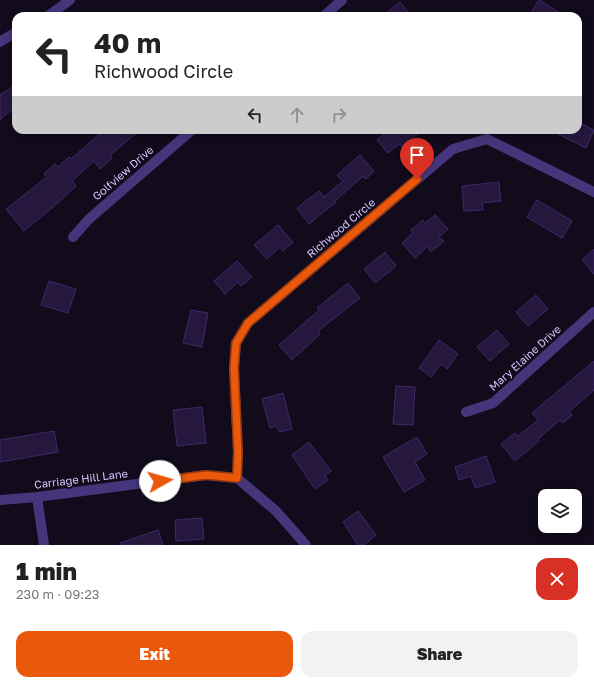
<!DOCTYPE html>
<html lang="en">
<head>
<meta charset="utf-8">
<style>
	:root { --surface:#fff; --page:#f2f2f2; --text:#222; --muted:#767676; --accent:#ea580c }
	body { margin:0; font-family:"Golos Text",sans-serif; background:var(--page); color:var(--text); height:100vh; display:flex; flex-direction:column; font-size:15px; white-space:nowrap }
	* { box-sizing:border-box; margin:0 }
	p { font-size:13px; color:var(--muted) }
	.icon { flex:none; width:22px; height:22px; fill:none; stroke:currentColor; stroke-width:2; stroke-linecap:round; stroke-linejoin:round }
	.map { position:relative; height:545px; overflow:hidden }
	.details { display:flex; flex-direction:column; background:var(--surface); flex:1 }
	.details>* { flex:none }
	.guide { position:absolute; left:12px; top:12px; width:570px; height:122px; border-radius:12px; box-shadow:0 2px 10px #0003; background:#fff; color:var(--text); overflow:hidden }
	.controls { position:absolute; left:538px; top:489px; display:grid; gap:8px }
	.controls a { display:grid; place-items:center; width:44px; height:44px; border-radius:8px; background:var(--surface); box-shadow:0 2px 10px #0003; font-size:20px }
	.pin { position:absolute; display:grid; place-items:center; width:34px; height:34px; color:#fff; margin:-41px -17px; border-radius:50% 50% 50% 0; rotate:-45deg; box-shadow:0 0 4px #0007 }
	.pin .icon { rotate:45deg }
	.me { position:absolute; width:44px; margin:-22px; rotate:83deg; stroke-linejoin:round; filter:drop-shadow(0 0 3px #0008) }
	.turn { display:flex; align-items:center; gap:14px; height:84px; padding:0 16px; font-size:18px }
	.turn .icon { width:52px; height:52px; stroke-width:2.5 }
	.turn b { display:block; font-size:28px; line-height:34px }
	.lanes { display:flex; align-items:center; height:38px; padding:0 16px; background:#0003; justify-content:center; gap:20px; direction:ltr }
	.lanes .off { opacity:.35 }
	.round { display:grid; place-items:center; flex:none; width:42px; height:42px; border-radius:12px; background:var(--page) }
	.head { display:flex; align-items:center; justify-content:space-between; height:68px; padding:0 16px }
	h1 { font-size:24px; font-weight:800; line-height:30px }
	.cta { display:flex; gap:8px; margin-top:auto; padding:8px 16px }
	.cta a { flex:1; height:46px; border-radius:12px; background:var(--accent); color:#fff; font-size:16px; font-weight:800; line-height:46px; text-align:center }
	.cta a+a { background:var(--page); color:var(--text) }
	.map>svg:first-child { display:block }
	.building { fill:#25173d; stroke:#412969 }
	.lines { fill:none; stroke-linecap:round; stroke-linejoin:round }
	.street { stroke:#45367b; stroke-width:10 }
	.route-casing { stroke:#983908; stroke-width:10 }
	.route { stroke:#ea580c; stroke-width:7 }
	.labels { text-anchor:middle; stroke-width:4; stroke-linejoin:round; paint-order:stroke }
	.street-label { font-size:11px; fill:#d6c6ff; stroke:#110b1c }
</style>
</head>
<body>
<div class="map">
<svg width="594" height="545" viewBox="0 0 594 545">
	<rect width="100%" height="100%" fill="#110b1c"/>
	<path class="building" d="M539,0L565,16H529Z
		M400,2L411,16H382Z
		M16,84V106L0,120V95Z
		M578,122L594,130L586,148L550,130H578Z
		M104,130H140L110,155L112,158L100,169L94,161L72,181L76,186L52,208L24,231L6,209L47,177L44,174L55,164L58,167L69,157L71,159Z
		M389,130H422L402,147L399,144L388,153L377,140Z
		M360,155L374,171L366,179L363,176L335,201L336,202L309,224L297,208L319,191L324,197L343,181L337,175Z
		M499,182L501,201L482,203L483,210L464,211L462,186Z
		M537,200L572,221L562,238L527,217Z
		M435,215L448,229L439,237L444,241L431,252L427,247L415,258L402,243L413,233L411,230L423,220L425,223Z
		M278,225L293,242L283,251L280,247L267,259L254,245Z
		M594,249V274L582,260Z
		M385,252L396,266L375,283L364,269Z
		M237,261L252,277L241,286L238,282L225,294L214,281Z
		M49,281L76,289L68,313L41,305Z
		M348,283L360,298L318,331L320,334L292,360L279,345L319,310L317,308Z
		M536,295L548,309L528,326L516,312Z
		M191,310L208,313L202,347L183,343Z
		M497,330L509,344L490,361L477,347Z
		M439,340L458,354L447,369L441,364L431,377L419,368Z
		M594,361V390L569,412L572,415L563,423L560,420L538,439L539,441L515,461L501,444L515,433L518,436L538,420L532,413Z
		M396,386L415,387L413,425L393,424Z
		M283,393L292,429L279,432L277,426L270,428L262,399Z
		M202,407L206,443L177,446L173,410Z
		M54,431L58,452L0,462V440Z
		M417,437L427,454L415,462L425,480L404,492L383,457Z
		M309,442L331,471L325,476L328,480L315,489L292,455Z
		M486,456L495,482L475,488L471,476L459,480L455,467Z
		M358,511L376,535L364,545H358L343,522Z
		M202,518L204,539L176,541L175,520Z
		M158,530L163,545H120V543Z"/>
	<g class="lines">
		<path class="street" d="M48,16L70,0
			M324,16L342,0
			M0,42L16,32
			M73,237L89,219L192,130
			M466,412L493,403L594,312
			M237,478L238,452L234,368L236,343L248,323L453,149L487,139L594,192
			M237,478L276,511L306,545
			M37,497L44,545
			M0,500L37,497L206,475L237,478"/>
	</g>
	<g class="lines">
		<defs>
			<path id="route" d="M160,481L206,475L237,478L238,452L234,368L236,343L248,323L417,179"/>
		</defs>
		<use href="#route" class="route-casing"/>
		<use href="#route" class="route"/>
	</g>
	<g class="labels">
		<g class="street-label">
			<text transform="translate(123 173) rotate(-41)" y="4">Golfview Drive</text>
			<text transform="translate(341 228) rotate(-40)" y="4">Richwood Circle</text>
			<text transform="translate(525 358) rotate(-42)" y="4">Mary Elaine Drive</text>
			<text transform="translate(81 479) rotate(-7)" y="4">Carriage Hill Lane</text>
		</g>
	</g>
</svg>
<div class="controls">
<a><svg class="icon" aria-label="layers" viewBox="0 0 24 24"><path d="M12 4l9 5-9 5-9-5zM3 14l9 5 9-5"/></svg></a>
</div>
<div class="pin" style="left:417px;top:179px;background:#d93025"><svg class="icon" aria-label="arrive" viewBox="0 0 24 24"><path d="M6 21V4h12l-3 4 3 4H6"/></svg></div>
<svg class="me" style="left:160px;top:481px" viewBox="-20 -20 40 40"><circle r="19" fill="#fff"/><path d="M0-13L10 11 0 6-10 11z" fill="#ea580c"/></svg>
<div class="guide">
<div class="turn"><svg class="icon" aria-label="left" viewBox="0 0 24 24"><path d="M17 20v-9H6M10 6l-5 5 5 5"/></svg><div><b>40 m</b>Richwood Circle</div></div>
<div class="lanes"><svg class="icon" aria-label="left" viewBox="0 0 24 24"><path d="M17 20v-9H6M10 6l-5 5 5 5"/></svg><svg class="icon off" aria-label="ahead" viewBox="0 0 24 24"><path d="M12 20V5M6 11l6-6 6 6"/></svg><svg class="icon off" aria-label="right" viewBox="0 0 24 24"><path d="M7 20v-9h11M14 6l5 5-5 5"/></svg></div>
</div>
</div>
<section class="details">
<div class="head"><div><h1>1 min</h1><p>230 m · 09:23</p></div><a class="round" style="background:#d93025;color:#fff"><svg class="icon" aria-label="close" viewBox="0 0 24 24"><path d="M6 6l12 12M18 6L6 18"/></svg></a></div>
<div class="cta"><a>Exit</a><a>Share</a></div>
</section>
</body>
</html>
